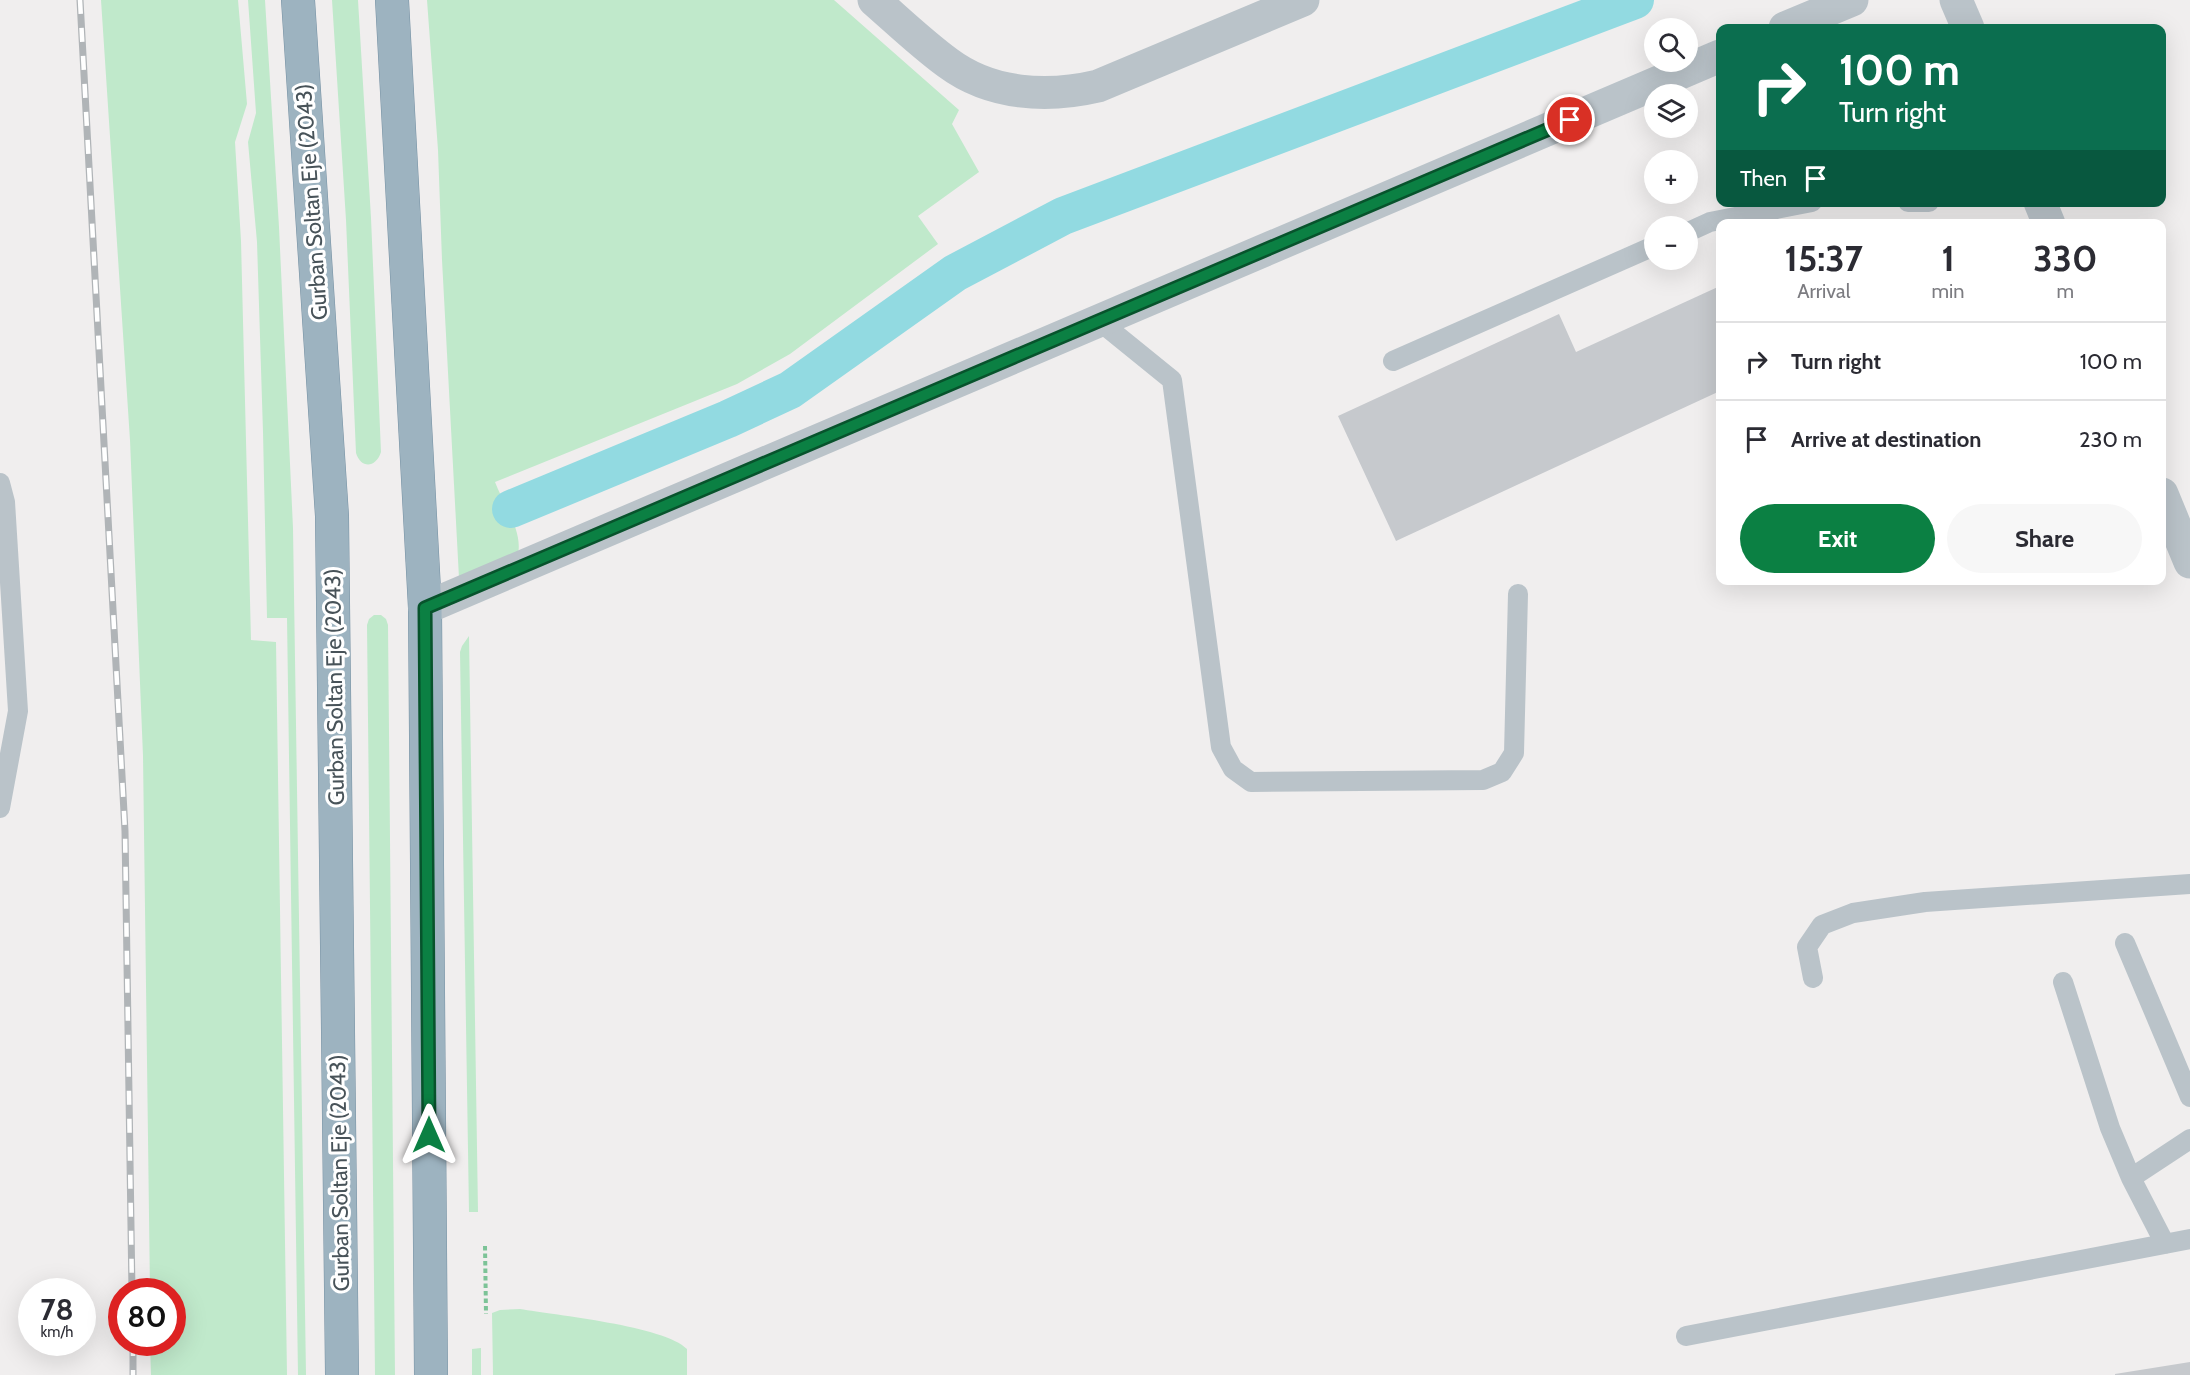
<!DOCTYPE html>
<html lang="en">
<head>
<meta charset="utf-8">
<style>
	:root { --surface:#fff; --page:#f7f7f7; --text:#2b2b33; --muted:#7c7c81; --line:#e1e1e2; --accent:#0b8043 }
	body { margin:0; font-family:Cabin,sans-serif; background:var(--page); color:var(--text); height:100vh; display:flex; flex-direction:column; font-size:22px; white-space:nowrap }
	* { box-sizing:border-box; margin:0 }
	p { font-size:20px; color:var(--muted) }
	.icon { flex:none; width:33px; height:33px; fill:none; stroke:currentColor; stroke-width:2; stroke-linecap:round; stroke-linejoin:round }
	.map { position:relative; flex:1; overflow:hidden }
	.sheet { position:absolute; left:1716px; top:219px; width:450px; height:366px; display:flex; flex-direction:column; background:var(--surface); border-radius:12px; box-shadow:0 6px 24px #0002 }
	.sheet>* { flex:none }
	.hud { position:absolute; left:1716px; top:24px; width:450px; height:183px; border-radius:12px; box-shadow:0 6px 24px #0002; background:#0b6e4f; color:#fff; overflow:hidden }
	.buttons { position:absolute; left:1644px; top:18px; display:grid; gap:12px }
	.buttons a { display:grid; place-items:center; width:54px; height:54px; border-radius:50%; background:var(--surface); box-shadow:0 6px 24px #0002; font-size:30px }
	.speed { position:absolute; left:18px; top:1278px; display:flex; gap:12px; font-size:30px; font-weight:700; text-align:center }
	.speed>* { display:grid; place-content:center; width:78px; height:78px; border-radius:50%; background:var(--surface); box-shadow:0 6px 24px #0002; line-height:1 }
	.speed small { font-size:15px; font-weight:400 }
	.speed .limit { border:9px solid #d22; background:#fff; color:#111 }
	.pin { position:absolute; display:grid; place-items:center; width:51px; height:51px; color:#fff; margin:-26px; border:3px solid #fff; border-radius:50%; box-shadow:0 2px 6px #0007 }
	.me { position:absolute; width:66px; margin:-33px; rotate:0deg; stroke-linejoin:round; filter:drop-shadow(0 0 4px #0008) }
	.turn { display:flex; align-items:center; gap:21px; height:126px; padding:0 24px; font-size:27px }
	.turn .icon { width:78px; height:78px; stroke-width:2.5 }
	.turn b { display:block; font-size:42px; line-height:51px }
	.then { display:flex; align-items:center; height:57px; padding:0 24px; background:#0003; gap:12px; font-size:22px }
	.eta { display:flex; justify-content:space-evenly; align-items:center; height:102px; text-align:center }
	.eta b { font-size:36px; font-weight:700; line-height:42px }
	.cta { display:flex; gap:12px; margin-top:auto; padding:12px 24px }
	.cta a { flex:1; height:69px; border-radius:36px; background:var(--accent); color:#fff; font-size:24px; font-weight:700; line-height:69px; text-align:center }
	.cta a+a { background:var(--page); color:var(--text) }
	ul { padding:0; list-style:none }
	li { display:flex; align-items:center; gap:18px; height:78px; padding:0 24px; border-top:2px solid var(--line) }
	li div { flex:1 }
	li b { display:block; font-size:22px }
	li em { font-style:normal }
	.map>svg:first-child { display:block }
	.green { fill:#c0e9cb }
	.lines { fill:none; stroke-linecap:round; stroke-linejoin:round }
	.canal { stroke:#92dae1; stroke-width:38 }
	.building { fill:#c6c9cd }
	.trunk-casing { stroke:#7691a3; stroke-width:34 }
	.path { stroke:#7cc397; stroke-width:4; stroke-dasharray:4.5 3; stroke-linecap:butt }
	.service { stroke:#bac3c9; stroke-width:20 }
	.tertiary { stroke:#bac3c9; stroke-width:33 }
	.trunk { stroke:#9db3c0; stroke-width:33 }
	.rail-casing { stroke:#b0b4b7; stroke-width:7 }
	.rail { stroke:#fff; stroke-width:4.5; stroke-dasharray:14; stroke-linecap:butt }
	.route-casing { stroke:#07532c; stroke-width:15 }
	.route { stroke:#0b8043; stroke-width:10 }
	.labels { text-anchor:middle; stroke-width:6; stroke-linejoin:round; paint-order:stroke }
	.street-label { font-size:22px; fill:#485359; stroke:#fff }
</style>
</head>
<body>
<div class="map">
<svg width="2190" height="1375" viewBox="0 0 2190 1375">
	<rect width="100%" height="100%" fill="#f0eeee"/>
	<path class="green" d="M101,0H238L247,104L235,142L241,241L251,640L276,642L287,1375H151L150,1343L172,1342V1292L150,1291L143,756L130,440Z
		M248,0H265L279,227L293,528L306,1375H298L287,618H267L263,432L257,242L248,142L256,113Z
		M332,0H358L371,218L381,452C376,468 361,469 356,453L346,220Z
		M427,0H834L959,110L952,124L979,172L918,216L938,244L790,354L737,384L495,482C504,506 525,533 517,558L459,578L442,260L438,150Z
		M374,615H381L386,619L388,625L395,1375H375L367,625L369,619Z
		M469,636L478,1212H469L460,652L462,646Z
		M520,1309C555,1315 665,1326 687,1349V1375H493L492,1313L500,1310Z
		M481,1348V1375H472V1349Z"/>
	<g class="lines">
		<path class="canal" d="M511,509L728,419L790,390L955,273L1063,216L1635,0"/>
	</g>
	<path class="building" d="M1720,286V391L1396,541L1338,416L1559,314L1576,352Z
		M2190,1362V1375H2115V1374Z"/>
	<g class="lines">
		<defs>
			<path id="trunk" d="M298,0L332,516L342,1375
				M392,0L425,608L431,1375"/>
		</defs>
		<use href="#trunk" class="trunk-casing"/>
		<path class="path" d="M485,1246L486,1314"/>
		<path class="service" d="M1908,202H1929
			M1688,232L1710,222L1812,202
			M1098,320L1172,380L1221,747L1233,769L1251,782L1483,780L1502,772L1514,753L1518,594
			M1393,361L1654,246
			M0,483L5,502L18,711L0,808
			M2125,943L2190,1097
			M1813,978L1807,947L1822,925L1853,913L1925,902L2190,884
			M2063,982L2110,1128L2131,1178L2165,1244
			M2131,1178L2190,1139
			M1686,1336L2190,1239"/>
		<path class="tertiary" d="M874,0C898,21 922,44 948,63C991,95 1047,98 1098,86L1303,0
			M1956,0L1968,28
			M1785,28L1852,0
			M2040,202L2049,224
			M2162,494L2190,562
			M425,608L1720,56"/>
		<use href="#trunk" class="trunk"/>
		<defs>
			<path id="rail" d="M80,0L125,831L132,1292
				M133,1342V1375"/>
		</defs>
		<use href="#rail" class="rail-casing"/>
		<use href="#rail" class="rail"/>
	</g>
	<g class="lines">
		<defs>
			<path id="route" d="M429,1135L425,608L1570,120"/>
		</defs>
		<use href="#route" class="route-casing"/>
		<use href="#route" class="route"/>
	</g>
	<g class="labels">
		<g class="street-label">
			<text transform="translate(311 202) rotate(-94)" y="8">Gurban Soltan Eje (2043)</text>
			<text transform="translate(334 687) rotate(-91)" y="8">Gurban Soltan Eje (2043)</text>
			<text transform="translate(339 1173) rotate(-91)" y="8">Gurban Soltan Eje (2043)</text>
		</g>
	</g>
</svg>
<div class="buttons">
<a><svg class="icon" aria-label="search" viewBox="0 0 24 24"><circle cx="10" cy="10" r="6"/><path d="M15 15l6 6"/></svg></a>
<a><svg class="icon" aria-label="layers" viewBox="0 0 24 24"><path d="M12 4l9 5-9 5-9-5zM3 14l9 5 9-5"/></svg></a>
<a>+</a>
<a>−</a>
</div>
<div class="speed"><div>78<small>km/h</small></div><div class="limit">80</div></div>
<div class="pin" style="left:1570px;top:120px;background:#d93025"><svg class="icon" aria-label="arrive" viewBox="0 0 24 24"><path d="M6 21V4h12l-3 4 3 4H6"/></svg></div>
<svg class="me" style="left:429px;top:1135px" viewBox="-20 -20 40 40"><path d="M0-17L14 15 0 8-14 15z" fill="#0b8043" stroke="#fff" stroke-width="4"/></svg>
<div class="hud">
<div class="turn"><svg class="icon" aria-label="right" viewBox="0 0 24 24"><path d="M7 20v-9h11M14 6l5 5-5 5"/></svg><div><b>100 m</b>Turn right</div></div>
<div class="then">Then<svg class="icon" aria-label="arrive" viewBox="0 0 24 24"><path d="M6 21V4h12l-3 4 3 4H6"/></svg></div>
</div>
<section class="sheet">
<div class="eta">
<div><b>15:37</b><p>Arrival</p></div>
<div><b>1</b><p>min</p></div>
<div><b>330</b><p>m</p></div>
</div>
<ul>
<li><svg class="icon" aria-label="right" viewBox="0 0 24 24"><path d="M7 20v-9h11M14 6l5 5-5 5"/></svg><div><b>Turn right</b></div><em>100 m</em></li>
<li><svg class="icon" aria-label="arrive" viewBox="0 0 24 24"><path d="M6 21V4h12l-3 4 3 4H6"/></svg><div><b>Arrive at destination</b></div><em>230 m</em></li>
</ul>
<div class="cta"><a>Exit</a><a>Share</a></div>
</section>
</div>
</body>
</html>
